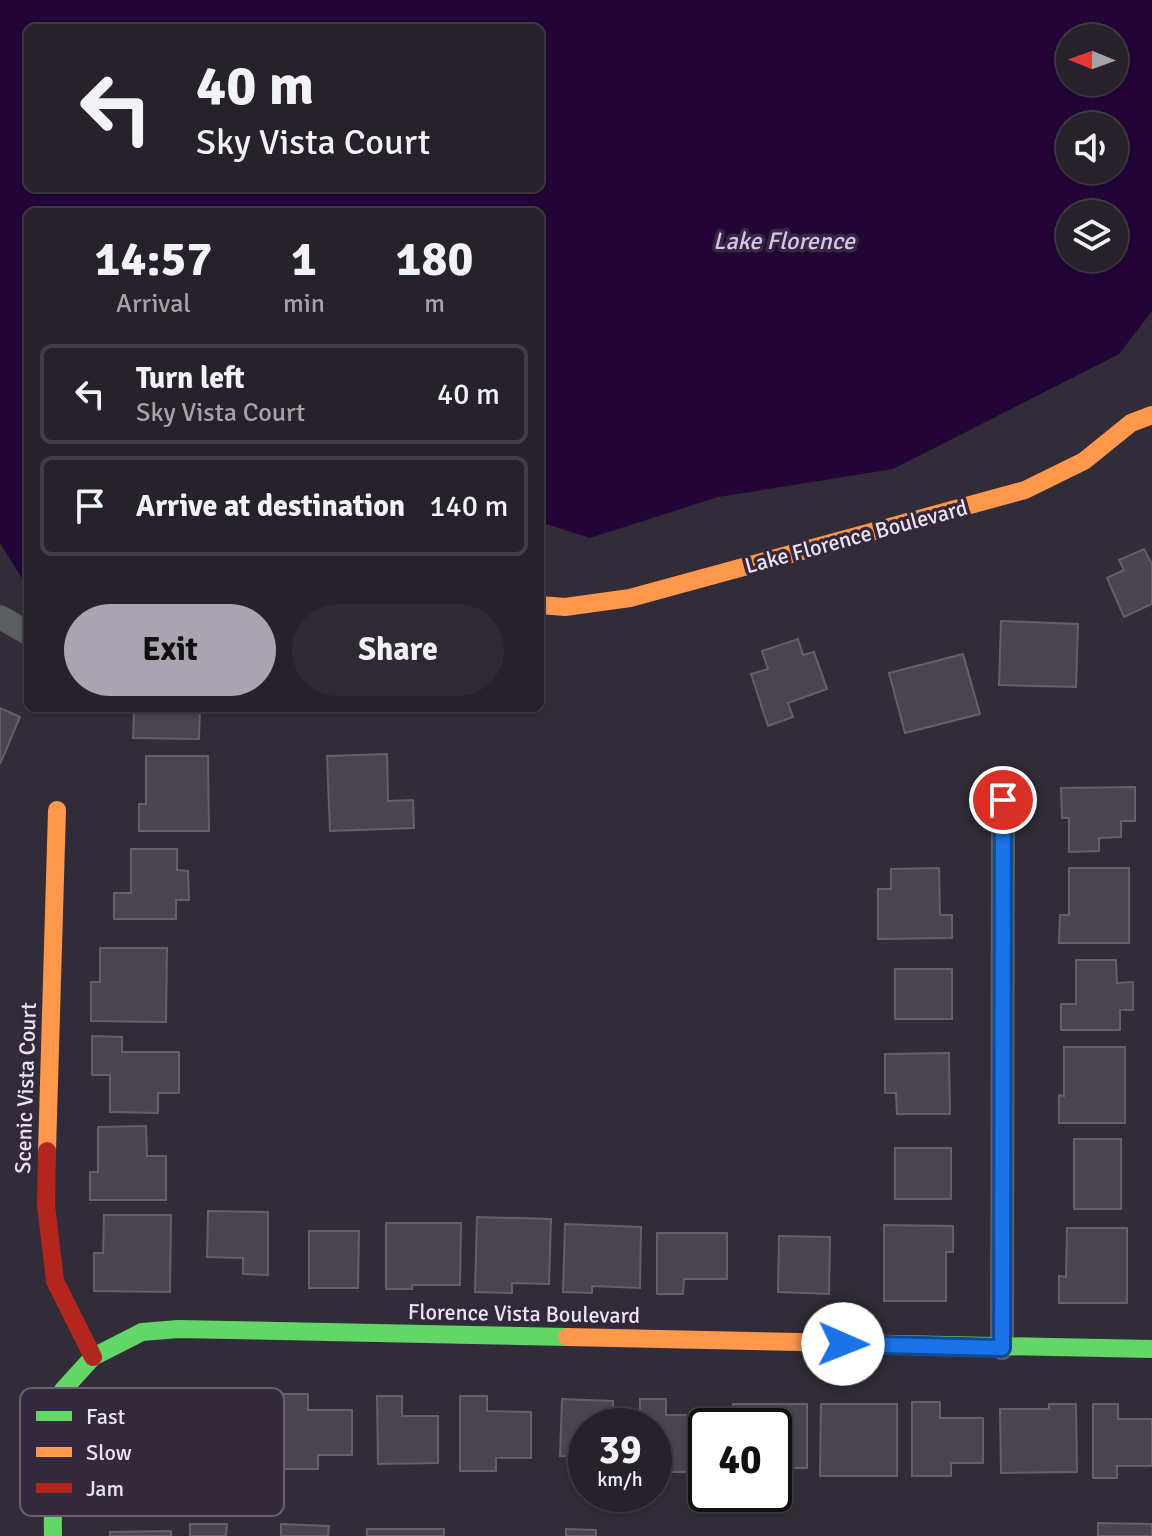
<!DOCTYPE html>
<html lang="en">
<head>
<meta charset="utf-8">
<style>
	:root { --surface:#26212a; --page:#2e2932; --text:#f1f3f6; --muted:#a4a3a8; --line:#423e47; --accent:#aaa4b0 }
	body { margin:0; font-family:Signika,sans-serif; background:var(--page); color:var(--text); height:100vh; display:flex; flex-direction:column; font-size:30px; white-space:nowrap }
	* { box-sizing:border-box; margin:0 }
	p { font-size:26px; color:var(--muted) }
	.icon { flex:none; width:44px; height:44px; fill:none; stroke:currentColor; stroke-width:2; stroke-linecap:round; stroke-linejoin:round }
	.map { position:relative; flex:1; overflow:hidden }
	.drawer { position:absolute; left:24px; top:208px; width:520px; height:504px; display:flex; flex-direction:column; background:var(--surface); border-radius:12px; box-shadow:0 2px 6px #0004,0 0 0 2px var(--line) }
	.drawer>* { flex:none }
	.guide { position:absolute; left:24px; top:24px; width:520px; height:168px; border-radius:12px; box-shadow:0 2px 6px #0004,0 0 0 2px var(--line); background:#26212a; color:var(--text); overflow:hidden }
	.needle { width:52px; rotate:271deg }
	.fabs { position:absolute; left:1056px; top:24px; display:grid; gap:16px }
	.fabs a { display:grid; place-items:center; width:72px; height:72px; border-radius:50%; background:var(--surface); box-shadow:0 2px 6px #0004,0 0 0 2px var(--line); font-size:40px }
	.speed { position:absolute; left:568px; top:1408px; display:flex; gap:16px; font-size:40px; font-weight:700; text-align:center }
	.speed>* { display:grid; place-content:center; width:104px; height:104px; border-radius:50%; background:var(--surface); box-shadow:0 2px 6px #0004,0 0 0 2px var(--line); line-height:1 }
	.speed small { font-size:20px; font-weight:400 }
	.speed .limit { border:4px solid #111; border-radius:12px; background:#fff; color:#111 }
	.pin { position:absolute; display:grid; place-items:center; width:68px; height:68px; color:#fff; margin:-34px; border:4px solid #fff; border-radius:50%; box-shadow:0 2px 8px #0007 }
	.me { position:absolute; width:88px; margin:-44px; rotate:91deg; stroke-linejoin:round; filter:drop-shadow(0 0 6px #0008) }
	.turn { display:flex; align-items:center; gap:28px; height:168px; padding:0 40px; font-size:36px }
	.turn .icon { width:104px; height:104px; stroke-width:2.5 }
	.turn b { display:block; font-size:56px; line-height:68px }
	.eta { display:flex; justify-content:space-evenly; align-items:center; height:136px; text-align:center }
	.eta b { font-size:48px; font-weight:800; line-height:56px }
	.action { display:flex; gap:16px; margin-top:auto; padding:16px 40px }
	.action a { flex:1; height:92px; border-radius:48px; background:var(--accent); color:#111; font-size:32px; font-weight:800; line-height:92px; text-align:center }
	.action a+a { background:var(--page); color:var(--text) }
	ul { padding:0; list-style:none }
	li { display:flex; align-items:center; gap:24px; height:100px; margin:0 16px 12px; padding:0 24px; border:4px solid var(--line); border-radius:12px }
	li div { flex:1 }
	li b { display:block; font-size:30px }
	li em { font-style:normal }
	.map>svg:first-child { display:block }
	.water { fill:#230537; fill-rule:evenodd }
	.building { fill:#49444e; stroke:#645f69; stroke-width:2 }
	.lines { fill:none; stroke-linecap:round; stroke-linejoin:round }
	.street { stroke:#5c5f61; stroke-width:24 }
	.fast { stroke:#63d668; stroke-width:18 }
	.slow { stroke:#ff974d; stroke-width:18 }
	.jam { stroke:#b3261e; stroke-width:18 }
	.route-casing { stroke:#114b97; stroke-width:20 }
	.route { stroke:#1a73e8; stroke-width:14 }
	.labels { text-anchor:middle; stroke-width:7; stroke-linejoin:round; paint-order:stroke }
	.street-label { font-size:22px; fill:#eae4f1; stroke:#33283c }
	.water-label { font-size:24px; font-style:italic; fill:#dcc1f6; stroke:#33283c }
	.key { fill:#33283c; stroke:#6a6072; stroke-width:2 }
	.key-label { font-size:22px; fill:#eae4f1 }
</style>
</head>
<body>
<div class="map">
<svg width="1152" height="1536" viewBox="0 0 1152 1536">
	<rect width="100%" height="100%" fill="#322c38"/>
	<path class="water" d="M0,0H1152V311L1119,354L893,469L718,497L590,538L540,522V212H28V588L0,543ZM28,28H540V188H28ZM1070,38H1114V82H1070ZM1070,126H1114V170H1070ZM1070,214H1114V258H1070Z"/>
	<path class="building" d="M1144,549L1152,564V604L1124,617L1107,578L1124,570L1119,560Z
		M1001,621L1078,624L1076,687L999,685Z
		M798,639L803,655L814,652L827,689L788,703L793,717L768,726L751,674L768,669L762,651Z
		M963,654L980,714L905,733L889,673Z
		M0,708L20,717L0,764Z
		M144,708H200L199,739L133,738L134,712H144Z
		M387,754L388,801L413,800L414,828L330,831L327,756Z
		M146,756H208L209,831H139V804H146Z
		M1135,787V821H1121V837L1099,838V851L1069,852V818H1062L1061,788Z
		M131,849H177V870L188,871L189,900H176V919H114V893H131Z
		M939,868L940,915H952V938L878,939V889H891V869Z
		M1069,868H1129V943H1059L1060,915H1069Z
		M100,948H167L166,1022L91,1021V982H100Z
		M1076,960H1116L1117,983L1133,982V1010H1120V1030H1061V1004H1076Z
		M895,969H952V1019H895Z
		M92,1036L122,1037V1052H179V1093H158V1113L110,1112V1075H92Z
		M1064,1047H1125V1123H1059V1095L1064,1096Z
		M949,1053L950,1114H897L896,1093H885V1054Z
		M146,1126L147,1156H166V1200H90V1172H98V1127Z
		M1074,1139H1121V1209H1074Z
		M895,1148H951V1199H895Z
		M208,1211L268,1212V1275L243,1274V1258L207,1257Z
		M104,1215H171L170,1292L94,1291V1253H103Z
		M477,1217L551,1219L549,1284L512,1283V1293L475,1292Z
		M386,1223H461L460,1285H412V1289H386Z
		M565,1224L641,1227L640,1288L592,1286V1293L563,1292Z
		M884,1225L953,1226V1252H946V1301H884Z
		M1067,1228H1127V1303H1059V1276L1066,1277Z
		M309,1231H359L358,1288H309Z
		M657,1233H727V1279H684L683,1294H657Z
		M779,1236L830,1237L829,1294L778,1292Z
		M281,1394H308V1410H352V1455H318V1469H281Z
		M377,1396H402V1416H438V1463L378,1464Z
		M460,1396H487V1411L531,1412V1458H496V1471H460Z
		M562,1399L613,1401L612,1426H586V1457L560,1456Z
		M640,1399H666V1415H710V1426H706V1459H687V1472H660V1459H654V1426H640Z
		M912,1402H940V1418H983V1463H951V1476H912Z
		M733,1404H807V1468H774V1426H733Z
		M821,1404H897V1476H820Z
		M1049,1404H1076L1077,1472L1001,1473L1000,1409H1049Z
		M1093,1404H1118V1419H1152V1466H1117V1478H1093Z
		M1098,1523L1152,1524V1536H1098Z
		M190,1524H227L226,1536H190Z
		M281,1524L329,1526L328,1536H281Z
		M367,1529H444V1536H367Z
		M566,1529L596,1530V1536H566Z
		M171,1531V1536H110V1532Z"/>
	<g class="lines">
		<path class="street" d="M0,617L28,633
			M1002,1348L1003,800"/>
		<path class="fast" d="M896,1344L1152,1349
			M53,1536L52,1436L63,1390L93,1357L142,1332L178,1329L567,1337"/>
		<path class="slow" d="M540,605L565,607L630,598L1025,490L1084,461L1131,423L1152,415
			M47,1151L57,810
			M567,1337L896,1344"/>
		<path class="jam" d="M47,1151L46,1205L55,1281L93,1357"/>
	</g>
	<g class="lines">
		<defs>
			<path id="route" d="M843,1344L1002,1348L1003,800"/>
		</defs>
		<use href="#route" class="route-casing"/>
		<use href="#route" class="route"/>
	</g>
	<g class="labels">
		<g class="street-label">
			<text transform="translate(856 536) rotate(-15)" y="8">Lake Florence Boulevard</text>
			<text transform="translate(25 1088) rotate(-88)" y="8">Scenic Vista Court</text>
			<text transform="translate(524 1313) rotate(1)" y="8">Florence Vista Boulevard</text>
		</g>
		<g class="water-label">
			<text x="784" y="249">Lake Florence</text>
		</g>
	</g>
	<rect x="20" y="1388" width="264" height="128" rx="12" class="key"/>
	<rect x="36" y="1411" width="36" height="10" fill="#63d668"/>
	<rect x="36" y="1447" width="36" height="10" fill="#ff974d"/>
	<rect x="36" y="1483" width="36" height="10" fill="#b3261e"/>
	<g class="key-label">
		<text x="86" y="1424">Fast</text>
		<text x="86" y="1460">Slow</text>
		<text x="86" y="1496">Jam</text>
	</g>
</svg>
<div class="fabs">
<a><svg class="needle" viewBox="-14 -14 28 28"><path d="M0-13l5 13h-10z" fill="#e53935"/><path d="M0 13l5-13h-10z" fill="#a4a3a8"/></svg></a>
<a><svg class="icon" aria-label="sound" viewBox="0 0 24 24"><path d="M4 9h4l5-4v14l-5-4H4zM17 9q2 3 0 6"/></svg></a>
<a><svg class="icon" aria-label="layers" viewBox="0 0 24 24"><path d="M12 4l9 5-9 5-9-5zM3 14l9 5 9-5"/></svg></a>
</div>
<div class="speed"><div>39<small>km/h</small></div><div class="limit">40</div></div>
<div class="pin" style="left:1003px;top:800px;background:#d93025"><svg class="icon" aria-label="arrive" viewBox="0 0 24 24"><path d="M6 21V4h12l-3 4 3 4H6"/></svg></div>
<svg class="me" style="left:843px;top:1344px" viewBox="-20 -20 40 40"><circle r="19" fill="#fff"/><path d="M0-13L10 11 0 6-10 11z" fill="#1a73e8"/></svg>
<div class="guide">
<div class="turn"><svg class="icon" aria-label="left" viewBox="0 0 24 24"><path d="M17 20v-9H6M10 6l-5 5 5 5"/></svg><div><b>40 m</b>Sky Vista Court</div></div>
</div>
<section class="drawer">
<div class="eta">
<div><b>14:57</b><p>Arrival</p></div>
<div><b>1</b><p>min</p></div>
<div><b>180</b><p>m</p></div>
</div>
<ul>
<li><svg class="icon" aria-label="left" viewBox="0 0 24 24"><path d="M17 20v-9H6M10 6l-5 5 5 5"/></svg><div><b>Turn left</b><p>Sky Vista Court</p></div><em>40 m</em></li>
<li><svg class="icon" aria-label="arrive" viewBox="0 0 24 24"><path d="M6 21V4h12l-3 4 3 4H6"/></svg><div><b>Arrive at destination</b></div><em>140 m</em></li>
</ul>
<div class="action"><a>Exit</a><a>Share</a></div>
</section>
</div>
</body>
</html>
